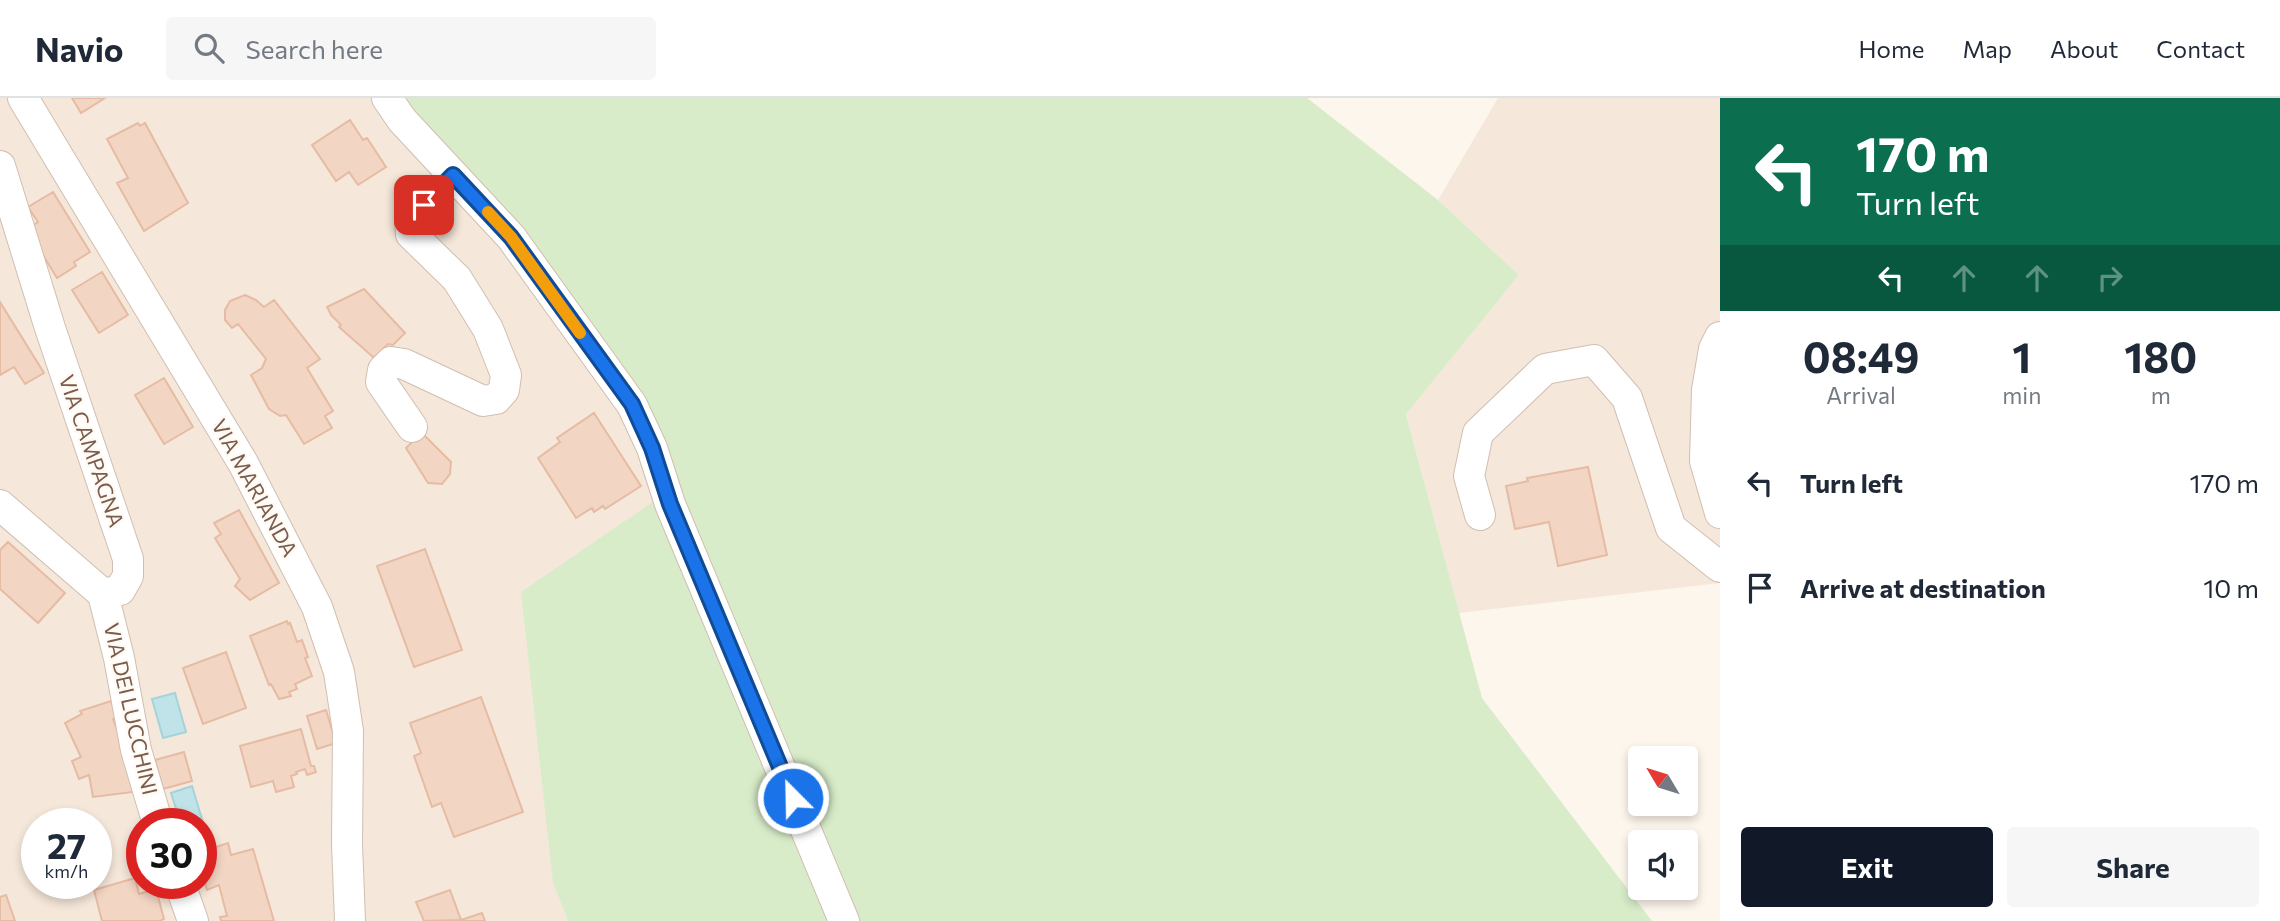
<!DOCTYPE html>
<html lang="en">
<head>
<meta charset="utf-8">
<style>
	:root { --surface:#fff; --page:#f6f6f7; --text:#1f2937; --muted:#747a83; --line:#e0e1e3; --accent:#111827 }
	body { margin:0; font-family:Commissioner,sans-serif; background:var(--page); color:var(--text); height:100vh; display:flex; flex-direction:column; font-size:26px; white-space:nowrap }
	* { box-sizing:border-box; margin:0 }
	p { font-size:23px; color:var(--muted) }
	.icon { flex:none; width:38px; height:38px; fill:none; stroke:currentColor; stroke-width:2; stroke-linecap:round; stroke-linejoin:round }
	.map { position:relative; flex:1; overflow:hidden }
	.side { display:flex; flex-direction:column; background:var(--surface); width:560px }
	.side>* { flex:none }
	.top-card { background:#0b6e4f; color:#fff; overflow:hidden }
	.needle { width:46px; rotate:308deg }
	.fabs { position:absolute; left:1628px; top:648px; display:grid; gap:14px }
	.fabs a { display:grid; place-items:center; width:70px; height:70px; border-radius:7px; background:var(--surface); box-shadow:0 4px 10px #0003; font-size:35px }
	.speed { position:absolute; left:21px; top:710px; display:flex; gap:14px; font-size:35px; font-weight:700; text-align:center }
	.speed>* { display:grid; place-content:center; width:91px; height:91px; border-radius:50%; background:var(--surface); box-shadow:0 4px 10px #0003; line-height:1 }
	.speed small { font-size:18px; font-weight:400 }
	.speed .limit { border:10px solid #d22; background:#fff; color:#111 }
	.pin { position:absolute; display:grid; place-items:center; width:60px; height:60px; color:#fff; margin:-30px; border-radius:14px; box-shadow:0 4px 10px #0006 }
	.me { position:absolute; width:77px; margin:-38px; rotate:337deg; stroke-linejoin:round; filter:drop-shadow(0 0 5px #0008) }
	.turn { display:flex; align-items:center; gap:24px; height:147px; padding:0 21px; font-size:32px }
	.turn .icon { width:91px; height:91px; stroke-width:2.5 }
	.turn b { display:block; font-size:49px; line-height:60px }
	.lanes { display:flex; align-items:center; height:66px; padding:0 21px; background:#0003; justify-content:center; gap:35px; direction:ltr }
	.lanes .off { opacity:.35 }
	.eta { display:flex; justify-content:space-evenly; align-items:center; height:119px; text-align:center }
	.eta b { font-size:42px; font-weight:700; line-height:49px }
	.primary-button { display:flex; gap:14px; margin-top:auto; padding:14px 21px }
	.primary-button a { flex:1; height:80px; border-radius:7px; background:var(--accent); color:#fff; font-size:28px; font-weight:700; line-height:80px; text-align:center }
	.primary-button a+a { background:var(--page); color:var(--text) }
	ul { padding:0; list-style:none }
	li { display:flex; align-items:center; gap:21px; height:105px; padding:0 21px }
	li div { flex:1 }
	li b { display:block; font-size:26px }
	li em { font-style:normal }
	header { display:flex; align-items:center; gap:42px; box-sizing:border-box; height:98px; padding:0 35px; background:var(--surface); border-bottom:2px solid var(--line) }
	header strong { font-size:33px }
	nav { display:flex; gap:38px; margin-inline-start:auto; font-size:24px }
	.search { width:490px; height:63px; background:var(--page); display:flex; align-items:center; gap:18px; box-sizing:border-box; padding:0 24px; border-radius:7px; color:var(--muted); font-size:26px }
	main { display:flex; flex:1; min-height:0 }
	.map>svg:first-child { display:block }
	.residential { fill:#f5e8da; fill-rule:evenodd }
	.green { fill:#d8ecc9 }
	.water { fill:#bfe3e8; stroke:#a5d3da; stroke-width:2 }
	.building { fill:#f3d5c3; stroke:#e6bba3; stroke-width:2 }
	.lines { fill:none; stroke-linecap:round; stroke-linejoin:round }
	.minor-casing { stroke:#d1beb0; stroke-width:32 }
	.minor { stroke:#fff; stroke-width:30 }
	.route-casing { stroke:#114b97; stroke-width:18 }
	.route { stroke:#1a73e8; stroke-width:12 }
	.slow { stroke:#f59e0b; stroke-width:12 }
	.labels { text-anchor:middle; stroke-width:5; stroke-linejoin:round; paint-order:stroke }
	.street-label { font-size:21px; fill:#7a5c4d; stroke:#fffaf3 }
</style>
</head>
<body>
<header>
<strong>Navio</strong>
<div class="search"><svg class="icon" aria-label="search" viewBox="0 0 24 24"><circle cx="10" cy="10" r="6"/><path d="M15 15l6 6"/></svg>Search here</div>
<nav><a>Home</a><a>Map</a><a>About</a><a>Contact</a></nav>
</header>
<main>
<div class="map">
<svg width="1720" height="823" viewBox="0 0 1720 823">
	<rect width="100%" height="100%" fill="#fdf6ec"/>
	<path class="residential" d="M0,0H387L632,306L657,401L553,785L568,823H0ZM37,726H96V786H37ZM142,726H201V786H142Z
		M1498,0H1720V485L1459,515L1406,315L1519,177L1438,102Z"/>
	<path class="green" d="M387,0H1307L1438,102L1519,177L1406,316L1482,600L1652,823H568L553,785L521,494L657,401L652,350Z"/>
	<path class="water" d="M175,595L186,634L163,640L152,601Z
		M192,688L208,741L201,743V726H181L171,695Z"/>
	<path class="building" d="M72,0H105L81,15Z
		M350,22L363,42L367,40L386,69L358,87L349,74L336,83L312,47Z
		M138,25L140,28L145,25L188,105L144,133L117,85L128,80L107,41Z
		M53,94L90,154L74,164L76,168L57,180L27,131L38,124L28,109Z
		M102,174L128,217L99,235L72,192Z
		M364,191L405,235L393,247L388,246L374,260L339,229L341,227L331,217L327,209Z
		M245,197L256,202L264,209L274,202L320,261L307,270L333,313L325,318L332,330L304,346L286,317L280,318L269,311L251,277L262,270L266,261L238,226L232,230L225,222V212L230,203Z
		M0,204L44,275L25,286L14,269L0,277Z
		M164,280L193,329L164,346L135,297Z
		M594,315L641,388L605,411L603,408L594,414L592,410L576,420L538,360L560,344L557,340Z
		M422,335L451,364L450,376L442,386L428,385L406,350Z
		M1588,369L1607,457L1558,468L1549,424L1515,431L1506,388L1528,383L1527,380Z
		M239,412L279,485L250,502L235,488L240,481L215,440L221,436L214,425Z
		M8,444L65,495L38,525L0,491V452Z
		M425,451L462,552L414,569L377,468Z
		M287,523L288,526L290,525L297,544L302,542L308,559L305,560L312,578L295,586L297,591L289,594L291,598L279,601L271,586L269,587L250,538Z
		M226,554L246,610L203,626L183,570Z
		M481,599L523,714L454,739L441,705L432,709L414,658L421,655L410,625Z
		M111,603L118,619L113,621L128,658L133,694L93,699L89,677L79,681L72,663L81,659L65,625L82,616L80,613Z
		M326,612L336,645L317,651L307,618Z
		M301,631L311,668H314L316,674L307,677L305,671L296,674L297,676L291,678L294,689L276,694L273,683L251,689L240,648Z
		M184,654L192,683L163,691L155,662Z
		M228,745L231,757L253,751L274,823H221L220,819L227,818L219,787L207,792L201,772V754Z
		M135,780L139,796L156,791L164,821L160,823H102L94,792Z
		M450,792L461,822L424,823L416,804Z
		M6,797L15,823H0V799Z
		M482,815L485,823H458Z"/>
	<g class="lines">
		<defs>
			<path id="minor" d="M23,0L243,365L317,509L339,574L348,633L347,746L350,823
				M387,0L402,22L511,139L632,307L652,350L670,406L844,823
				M0,68L50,230L128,461V478L120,492L103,496L0,407
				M1720,239L1714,251L1707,292L1705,363L1720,415
				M412,329L381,284L383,272L391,264L404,266L483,303L496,301L504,292L506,277L488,231L457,181L411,136L410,122L453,77
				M1480,417L1469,378L1478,335L1545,271L1594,262L1627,300L1671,430L1720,469
				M103,496L119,560L136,652L158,726
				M180,786L193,823"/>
		</defs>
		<use href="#minor" class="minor-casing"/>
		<use href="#minor" class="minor"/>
	</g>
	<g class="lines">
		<defs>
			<path id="route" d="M424,107L453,77L511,139L632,306L652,350L670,406L793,700"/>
		</defs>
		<use href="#route" class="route-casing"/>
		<use href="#route" class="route"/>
		<path class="slow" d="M488,114L511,139L580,235"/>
	</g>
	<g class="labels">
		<g class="street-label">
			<text transform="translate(91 353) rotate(71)" y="7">VIA CAMPAGNA</text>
			<text transform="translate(254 390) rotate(61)" y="7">VIA MARIANDA</text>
			<text transform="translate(130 611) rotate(77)" y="7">VIA DEI LUCCHINI</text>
		</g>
	</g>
</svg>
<div class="fabs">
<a><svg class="needle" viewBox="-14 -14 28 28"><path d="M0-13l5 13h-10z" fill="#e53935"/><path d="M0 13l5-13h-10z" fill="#747a83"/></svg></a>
<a><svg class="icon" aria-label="sound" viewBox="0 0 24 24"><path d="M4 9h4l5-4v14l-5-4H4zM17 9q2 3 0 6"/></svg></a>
</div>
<div class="speed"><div>27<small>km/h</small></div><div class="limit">30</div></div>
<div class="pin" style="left:424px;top:107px;background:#d93025"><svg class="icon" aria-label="arrive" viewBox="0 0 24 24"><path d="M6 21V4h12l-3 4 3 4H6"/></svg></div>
<svg class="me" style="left:793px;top:700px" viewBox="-20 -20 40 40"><circle r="17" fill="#1a73e8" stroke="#fff" stroke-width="3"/><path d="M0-11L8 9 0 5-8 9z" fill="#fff"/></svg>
</div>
<section class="side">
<div class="top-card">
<div class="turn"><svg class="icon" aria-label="left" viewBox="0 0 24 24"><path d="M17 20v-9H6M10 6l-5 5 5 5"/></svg><div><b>170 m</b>Turn left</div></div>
<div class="lanes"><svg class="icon" aria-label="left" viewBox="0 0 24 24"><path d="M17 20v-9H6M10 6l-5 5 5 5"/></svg><svg class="icon off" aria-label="ahead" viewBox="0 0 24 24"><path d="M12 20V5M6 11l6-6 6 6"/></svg><svg class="icon off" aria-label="ahead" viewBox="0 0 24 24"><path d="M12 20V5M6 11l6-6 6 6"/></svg><svg class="icon off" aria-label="right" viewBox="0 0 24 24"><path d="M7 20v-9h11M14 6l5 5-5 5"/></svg></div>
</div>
<div class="eta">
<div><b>08:49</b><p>Arrival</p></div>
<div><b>1</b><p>min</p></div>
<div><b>180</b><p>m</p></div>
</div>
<ul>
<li><svg class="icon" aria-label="left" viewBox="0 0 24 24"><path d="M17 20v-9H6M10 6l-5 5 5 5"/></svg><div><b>Turn left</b></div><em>170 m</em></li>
<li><svg class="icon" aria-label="arrive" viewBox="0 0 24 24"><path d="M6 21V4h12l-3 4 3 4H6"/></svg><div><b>Arrive at destination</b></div><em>10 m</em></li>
</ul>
<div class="primary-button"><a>Exit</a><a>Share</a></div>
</section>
</main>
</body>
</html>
